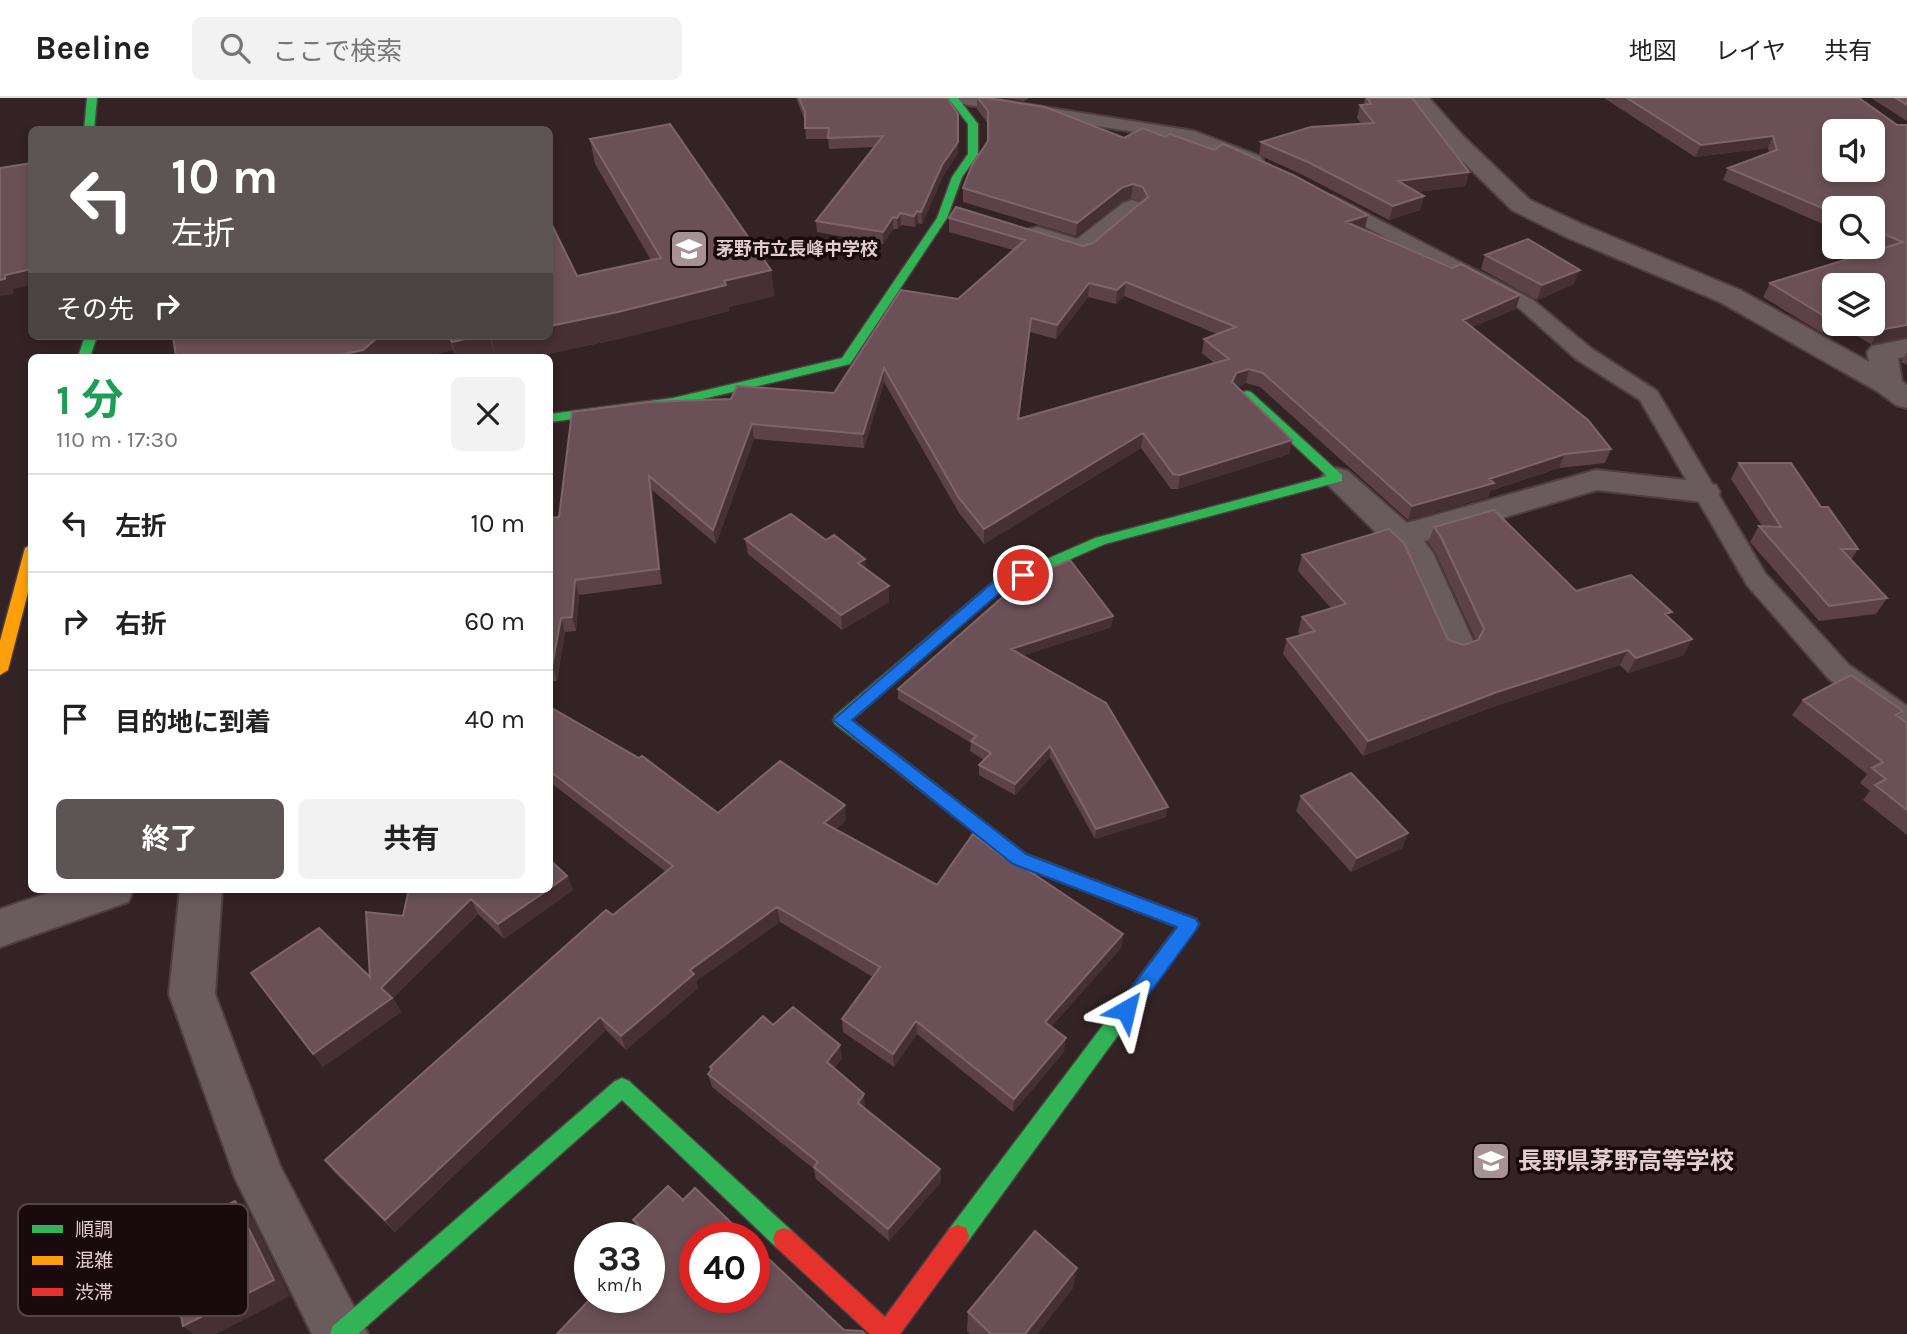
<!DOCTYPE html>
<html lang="ja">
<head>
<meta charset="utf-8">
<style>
	:root { --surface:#fff; --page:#f2f2f2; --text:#222; --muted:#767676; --line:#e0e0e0; --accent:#5d5455 }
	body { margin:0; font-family:Karla,"Noto Sans JP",sans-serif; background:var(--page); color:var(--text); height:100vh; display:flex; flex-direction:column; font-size:26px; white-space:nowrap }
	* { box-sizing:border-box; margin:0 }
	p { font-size:23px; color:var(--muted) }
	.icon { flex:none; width:38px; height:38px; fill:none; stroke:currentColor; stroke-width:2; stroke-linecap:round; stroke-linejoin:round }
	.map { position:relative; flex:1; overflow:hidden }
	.details { position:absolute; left:28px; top:256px; width:525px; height:539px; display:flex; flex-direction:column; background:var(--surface); border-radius:10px; box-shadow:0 4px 10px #0003 }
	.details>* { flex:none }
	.top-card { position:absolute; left:28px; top:28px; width:525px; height:214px; border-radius:10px; box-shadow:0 4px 10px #0003; background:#5d5455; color:#fff; overflow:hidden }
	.fabs { position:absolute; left:1822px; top:21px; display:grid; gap:14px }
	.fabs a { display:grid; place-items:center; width:63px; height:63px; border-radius:10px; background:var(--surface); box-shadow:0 4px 10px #0003; font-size:35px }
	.speed { position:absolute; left:574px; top:1124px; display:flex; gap:14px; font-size:35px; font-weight:700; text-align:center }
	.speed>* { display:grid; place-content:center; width:91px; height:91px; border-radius:50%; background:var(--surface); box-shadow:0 4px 10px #0003; line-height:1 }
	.speed small { font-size:18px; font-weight:400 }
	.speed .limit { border:10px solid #d22; background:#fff; color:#111 }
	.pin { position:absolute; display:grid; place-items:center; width:60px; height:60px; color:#fff; margin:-30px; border:4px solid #fff; border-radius:50%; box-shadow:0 2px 7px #0007 }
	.me { position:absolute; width:77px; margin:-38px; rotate:37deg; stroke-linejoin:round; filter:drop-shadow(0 0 5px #0008) }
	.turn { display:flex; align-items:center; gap:24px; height:147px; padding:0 28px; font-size:32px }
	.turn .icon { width:91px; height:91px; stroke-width:2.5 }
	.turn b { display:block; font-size:49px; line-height:60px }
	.then { display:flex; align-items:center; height:66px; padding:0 28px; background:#0003; gap:14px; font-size:26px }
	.round { display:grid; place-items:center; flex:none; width:74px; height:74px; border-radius:10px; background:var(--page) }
	.overview { display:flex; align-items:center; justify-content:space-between; height:119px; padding:0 28px }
	h1 { font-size:42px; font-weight:700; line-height:52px; color:#1e9e55 }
	.primary-button { display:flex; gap:14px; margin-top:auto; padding:14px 28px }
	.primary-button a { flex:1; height:80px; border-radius:10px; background:var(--accent); color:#fff; font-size:28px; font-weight:700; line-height:80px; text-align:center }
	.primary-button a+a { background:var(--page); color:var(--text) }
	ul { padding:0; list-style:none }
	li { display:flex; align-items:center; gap:21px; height:98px; padding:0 28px; border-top:2px solid var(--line) }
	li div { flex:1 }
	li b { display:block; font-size:26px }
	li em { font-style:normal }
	header { display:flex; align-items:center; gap:42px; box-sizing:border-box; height:98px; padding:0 35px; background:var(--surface); border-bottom:2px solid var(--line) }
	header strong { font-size:33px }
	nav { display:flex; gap:38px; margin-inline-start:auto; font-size:24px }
	.search { width:490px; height:63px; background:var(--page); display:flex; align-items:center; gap:18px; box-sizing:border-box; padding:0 24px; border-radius:10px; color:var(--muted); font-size:26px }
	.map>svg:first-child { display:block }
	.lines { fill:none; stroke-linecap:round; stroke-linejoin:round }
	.lane-casing { stroke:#4f3f41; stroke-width:4 }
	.street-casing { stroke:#4f3f41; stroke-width:4 }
	.fast-casing { stroke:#4f3f41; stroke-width:3 }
	.slow-casing { stroke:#4f3f41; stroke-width:3 }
	.jam-casing { stroke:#4f3f41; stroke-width:3 }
	.lane { fill:#6a5c5d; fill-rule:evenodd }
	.street { fill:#6a5c5d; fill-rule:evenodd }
	.fast { fill:#30b455; fill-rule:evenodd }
	.slow { fill:#ff9f0a; fill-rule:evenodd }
	.jam { fill:#e5322d; fill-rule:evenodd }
	.wall { fill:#5c4248; fill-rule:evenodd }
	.shaded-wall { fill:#463034 }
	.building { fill:#6b5157; stroke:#7e656a; stroke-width:2; fill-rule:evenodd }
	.route { fill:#1a73e8; stroke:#114b97; stroke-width:2 }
	.labels { text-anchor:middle; stroke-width:7; stroke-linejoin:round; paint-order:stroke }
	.far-poi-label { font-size:18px; font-weight:bold; fill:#e3cdcf; stroke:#190b0d; text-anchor:start }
	.near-poi-label { font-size:24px; font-weight:bold; fill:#e3cdcf; stroke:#190b0d; text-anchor:start }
	.key { fill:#190b0d; stroke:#564547; stroke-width:2 }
	.key-label { font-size:19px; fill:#e3cdcf }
</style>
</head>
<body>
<header>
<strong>Beeline</strong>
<div class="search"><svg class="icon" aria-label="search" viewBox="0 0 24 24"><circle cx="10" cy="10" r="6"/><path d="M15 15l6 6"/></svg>ここで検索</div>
<nav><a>地図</a><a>レイヤ</a><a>共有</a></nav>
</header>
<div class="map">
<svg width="1907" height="1236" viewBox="0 0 1907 1236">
	<rect width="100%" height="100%" fill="#342325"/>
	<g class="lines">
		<defs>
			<path id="lane" d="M948,0H987L1194,33L1260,58L1263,62L1254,67L1190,43L956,5Z
				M1333,98L1533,202L1592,251L1657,293L1765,475L1849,567L1907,608V632L1897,629L1829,581L1747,487L1640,302L1576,261L1519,210L1326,108L1324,104Z"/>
			<path id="street" d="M1406,0H1429L1464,39L1530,102L1584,127L1740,192L1869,264L1867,254L1872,248L1907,241V259L1898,260L1902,283L1907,287V310L1896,307L1877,293L1720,204L1566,139L1512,112L1448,49Z
				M1132,102L1141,105L1145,110L1141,115L1090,157C1071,161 1047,149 1029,143L1025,137L1029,131L1038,129L1077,141L1123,105Z
				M1337,370L1348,373L1407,425L1596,372L1704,384L1716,387L1720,394L1716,401L1704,404L1597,392L1424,443L1433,455L1475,547L1470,556L1457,560L1444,556L1439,547L1401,459L1321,380L1326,373Z
				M60,791H134L128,804L0,849V811Z
				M180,791H222L215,896L280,1068L368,1236H312L235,1080L169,896Z"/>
			<path id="fast" d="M87,0H97L94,32H84Z
				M948,0H958L978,26V56L962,79L947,120L850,266L673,308L550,324V316L673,300L842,260L937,120L952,79L968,56V26Z
				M85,238H97L90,259H78Z
				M1247,293L1251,294L1342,377V383L1105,446L1002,491L852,622L894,654L896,658L894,662H882L835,626L833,622L835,618L992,485L1095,440L1327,378L1243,300V294Z
				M1044,763L1196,821L1199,826L966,1146L958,1149L950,1146L947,1138L950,1130L1177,829L1038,775L1035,770L1038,765Z
				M622,980L629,983L792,1133L795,1141L792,1149L784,1152L776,1149L622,1002L358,1236H330L333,1228L615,983Z"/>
			<path id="slow" d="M32,446V479L8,572L0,577V543L25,450Z"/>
			<path id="jam" d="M888,652L894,654L1026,756L1050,765L1053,770L1050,775L1044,777L1014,766L882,662L880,658L882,654Z
				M958,1127L966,1130L969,1138L966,1146L900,1236H870L776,1149L773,1141L776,1133L784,1130L792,1133L885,1219L950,1130Z"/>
		</defs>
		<use href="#lane" class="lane-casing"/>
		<use href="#street" class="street-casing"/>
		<use href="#fast" class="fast-casing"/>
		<use href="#slow" class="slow-casing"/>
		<use href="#jam" class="jam-casing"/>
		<use href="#lane" class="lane"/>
		<use href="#street" class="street"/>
		<use href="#fast" class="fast"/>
		<use href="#slow" class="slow"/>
		<use href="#jam" class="jam"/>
	</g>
	<path class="wall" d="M796,0H947L958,55L943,78L922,126L918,125L915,129L901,127L898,131H893L883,146L817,134L816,123L874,49L829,51L828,41H806L805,23Z
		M977,0H988L1124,40L1365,130L1362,131L1520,197L1516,211L1472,229L1611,351L1605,365L1559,370L1490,393L1488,399L1408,422L1260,289L1246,285L1237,289L1292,342L1289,356L1178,391H1171L1141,350L984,446L959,415L884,284L864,350L754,341L716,446L652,392L662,486L579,497L576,533L565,534L557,583H550V420L559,419L572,314L834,295L958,201L1013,152L949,134V120L1083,148L1093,145L1142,104L1131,100L1122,103L1076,138L963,104V90L988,43V26L977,11ZM1124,198L1217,236L1204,241L1202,255L1214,265L1019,321L1030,234L1056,241L1088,199L1116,206Z
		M1004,0H1029L1024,3Z
		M1365,0H1412L1469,74L1465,88L1417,94L1424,98L1420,112L1389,122L1305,78L1259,57L1261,44L1361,25L1357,20L1360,7L1364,6Z
		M1604,0H1859L1897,27L1907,239L1871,246L1845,231L1832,235L1828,233L1822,235L1763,199L1770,185L1881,151L1872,147V110H1834V131L1723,82L1728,70L1769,55L1768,50L1695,59ZM1834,187L1872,226H1834Z
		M1871,0H1907V23Z
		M590,41L771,172L774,198L729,209V213L623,240L533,259H456L453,252L421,259H176L173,238H550L577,178L651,162L595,66Z
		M1485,157L1574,186L1537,202L1481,171Z
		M1907,254V267L1901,264Z
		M1739,365L1821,409L1858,451L1851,462L1887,500L1876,516L1819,523L1750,444L1759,428H1762L1731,381Z
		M1434,429L1576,493L1669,520L1684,557L1628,575L1620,567L1490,610L1363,658L1283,556L1287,541L1301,537L1298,534L1302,519L1331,510L1298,473L1302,457L1448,542L1464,547L1476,543L1435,454L1428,444Z
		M745,441L889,488V504L842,532L748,456Z
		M1113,518L1111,529L1022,558L1166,719L1095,741L1050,659L1015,697L979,677V667L984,662L970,653L971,645L898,601V591Z
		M1803,602L1903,613L1899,618L1907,625V737L1863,702L1870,693L1860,685L1867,676L1792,617Z
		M550,609L718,715L846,722L835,732L937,787L1004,760L1123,836L1121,850L1051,929L1064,954L1013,1014L917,936L894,969L843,934L842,921L873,879L780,824L696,883L698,890L626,952L606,932L395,1134L335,1075L325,1062L613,817L666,774L550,684Z
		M1301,698L1408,735L1402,750L1351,774L1296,713Z
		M567,778L573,792L504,841L478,816L393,900L401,914L323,969L251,875L370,879L403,818Z
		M773,927L842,960L834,970L865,1009L864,1010L940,1071L941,1084L889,1143L816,1081L814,1071L712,989L708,976L711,973L710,969Z
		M633,1122L695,1139L844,1232L557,1236L648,1139L636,1128Z
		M1073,1190L1037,1236H970L967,1233L968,1214Z"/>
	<path class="shaded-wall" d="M1773,38L1768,50L1695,59L1701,47Z
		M958,44V55L943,78L922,126L921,114L942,67Z
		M1469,74L1465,88L1394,97L1398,83Z
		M1133,86L1131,100L1122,103L1076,138L1077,125L1123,89Z
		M1424,98L1420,112L1389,122L1393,108Z
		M917,113L918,125L915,129L914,118Z
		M900,115L901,127L898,131L897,120Z
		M1368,117L1365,130L1342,138L1346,124Z
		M893,119V131L883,146V134Z
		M32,171V187L13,191V196L0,198V182L5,177Z
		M771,172L774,198L729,209V213L623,240L533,259H496L491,239L498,238H550V228L724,183Z
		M1580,172L1574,186L1537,202L1542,187Z
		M1126,184L1124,198L1116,206L1117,192Z
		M1089,185L1088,199L1056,241L1057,227Z
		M1520,197L1516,211L1458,235L1463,222Z
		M1834,219L1828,233L1822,235L1829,221Z
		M1031,220L1030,234L1017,336L1018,321Z
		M1838,226H1848L1845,231L1832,235Z
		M1907,227V239L1871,246L1879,232Z
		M388,238H449L453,252L421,259H330L376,241Z
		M478,238H489L496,259H456L452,244Z
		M884,270V284L864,350L863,336Z
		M1249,271L1246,285L1234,290L1232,284L1236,275Z
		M752,326L754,341L716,446L713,432Z
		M1143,335L1141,350L984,446V431Z
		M1292,342L1289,356L1178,391L1180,377Z
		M1565,356L1559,370L1490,393L1488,399L1408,422L1412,408Z
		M649,378L652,392L662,486L659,471Z
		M865,461L866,476L858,465Z
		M575,482L579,497L576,533L572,519Z
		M889,488V504L842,532L841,517Z
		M1113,518L1111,529L1010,562L1011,551Z
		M561,520L565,534L557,583L552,568Z
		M1692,541L1684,557L1628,575L1636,560Z
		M1628,552L1620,567L1490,610L1363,658L1368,643L1497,594Z
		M1050,648V659L1015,697V686Z
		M845,707L846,722L826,740L824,725Z
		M1168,709L1166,719L1095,741L1096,731Z
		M1408,735L1402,750L1351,774L1357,760Z
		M567,778L573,792L504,841L498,826Z
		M471,801L478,816L393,900L401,914L323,969L313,956Z
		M777,809L780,824L696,883L698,890L626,952L621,938L690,872Z
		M1123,836L1121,850L1043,938L1045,924Z
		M600,919L606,932L395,1134L385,1122Z
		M916,923L917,936L894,969L893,956Z
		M1066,940L1064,954L1013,1014L1014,1001Z
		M840,947L842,960L829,977L827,964Z
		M864,996L865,1009L859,1018L858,1005Z
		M940,1071L941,1084L889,1143L888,1131Z
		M235,1103L252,1120L290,1198L216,1236H193L183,1228Z
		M1077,1170L1073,1190L1037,1236H1025Z"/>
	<path class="building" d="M799,0H947L958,16V44L942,67L921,114L917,113L914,118L900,115L897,120L893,119L883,134L816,123L883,38L828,40L829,30H805V14Z
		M978,0H988L1045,9L1124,40L1143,30L1165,39L1170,36L1214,52L1223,46L1293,77L1368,117L1346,124L1452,170L1461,166L1520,197L1463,222L1588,322L1611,351L1565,356L1489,381L1494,385L1412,408L1263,275L1249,271L1236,275L1232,284L1292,342L1180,377L1173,376L1143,335L984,431L959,400L884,270L863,336L752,326L713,432L649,378L659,471L575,482L572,519L561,520L552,568L550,569V420L559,419L572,314L649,304L731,301L737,288L834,295L901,192L958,201L1025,142L949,120L956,109L1083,148L1093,145L1148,99L1143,89L1133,86L1123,89L1077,125L963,90L972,67L988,43V13ZM1126,184L1236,229L1204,241L1229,261L1018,321L1031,220L1057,227L1089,185L1117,192Z
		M1367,0H1412L1469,74L1398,83L1424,98L1393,108L1308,64L1261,44L1311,29L1374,25L1360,7L1371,6Z
		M1627,0H1859L1897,27H1907V227L1879,232L1867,226H1872V187H1834V219L1829,221L1770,185L1903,144L1872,131V110H1834V115L1728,70L1777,52L1773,38L1701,47ZM1834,33H1872V72H1834Z
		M1896,0H1907V7Z
		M670,26L771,172L724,183L726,187L618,214L550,228V123L577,178L661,160L590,41Z
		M32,65V171L5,177V181L0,182V70Z
		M1528,141L1580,172L1542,187L1485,157Z
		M173,238H388L376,241L363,252L330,259H176Z
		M449,238H478L452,244Z
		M1739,365H1791L1821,409H1828L1858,451H1841L1887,500L1829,508L1759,428L1781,429Z
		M1494,412L1576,493L1631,477L1672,514L1665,516L1692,541L1636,560L1628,552L1497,594L1368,643L1287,541L1315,533L1302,519L1346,506L1302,457L1389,431L1404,445L1448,542L1464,547L1478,542L1484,531L1441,439L1434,429Z
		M791,416L826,442L834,437L865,461L858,465L889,488L841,517L745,441Z
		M1070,462L1113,518L1011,551L1106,605L1168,709L1096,731L1050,648L1015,686L979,667L991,655L971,643L976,638L898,591L1021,483Z
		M1851,577L1903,613L1896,617L1907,625V712L1875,687L1886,681L1872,670L1883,664L1803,602Z
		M550,609L639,660L642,658L718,715L780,663L845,707L824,725L937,787L973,736L1004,760L1020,767L1123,836L1045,924L1066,940L1014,1001L916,923L893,956L842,921L880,869L777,809L690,872L694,876L621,938L600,919L385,1122L325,1062L606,812L613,817L673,768L550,673Z
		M1351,675L1408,735L1357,760L1301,698Z
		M550,762L567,778L550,790Z
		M409,791H549L498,826L471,801L381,890L392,900L313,956L251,875L319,830L370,879L366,814L403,818Z
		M793,909L840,947L827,964L864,996L858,1005L940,1071L888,1131L814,1069L818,1064L708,976L712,971L710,969L763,918L773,927Z
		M668,1088L683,1102L695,1090L742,1135L750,1137V1139H695V1199H754V1147L844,1232L862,1233L865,1236H557L592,1199H649V1139H647L650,1137L633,1122Z
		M235,1103L274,1182L183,1228L164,1137Z
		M1035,1133L1077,1170L1025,1236H991L968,1214Z"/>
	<path class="route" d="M1023,472L1028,473L1030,477L1028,480L1003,492L852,622L1026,756L1196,821L1199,826L1196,832L1133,918L1126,921L1119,918L1116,912L1119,906L1177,829L1013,766L833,622L992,485Z"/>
	<defs>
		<symbol id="school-square" viewBox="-11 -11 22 22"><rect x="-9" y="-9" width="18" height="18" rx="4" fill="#a69294" stroke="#190b0d"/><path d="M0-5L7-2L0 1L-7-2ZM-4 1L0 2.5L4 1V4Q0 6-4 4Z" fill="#fff"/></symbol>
	</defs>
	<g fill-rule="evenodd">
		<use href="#school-square" x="667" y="129" width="44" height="44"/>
		<use href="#school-square" x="1469" y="1041" width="44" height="44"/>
	</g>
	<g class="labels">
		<g class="far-poi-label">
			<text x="716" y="157">茅野市立長峰中学校</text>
		</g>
		<g class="near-poi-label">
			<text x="1518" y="1071">長野県茅野高等学校</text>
		</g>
	</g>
	<rect x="18" y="1106" width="230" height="112" rx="10" class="key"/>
	<rect x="32" y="1127" width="31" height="8" fill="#30b455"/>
	<rect x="32" y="1158" width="31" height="9" fill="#ff9f0a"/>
	<rect x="32" y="1190" width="31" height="8" fill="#e5322d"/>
	<g class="key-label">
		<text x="75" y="1138">順調</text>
		<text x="75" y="1169">混雑</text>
		<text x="75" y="1201">渋滞</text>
	</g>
</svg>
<div class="fabs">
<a><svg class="icon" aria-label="sound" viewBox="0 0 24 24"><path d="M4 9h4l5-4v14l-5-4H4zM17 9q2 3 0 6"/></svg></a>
<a><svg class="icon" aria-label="search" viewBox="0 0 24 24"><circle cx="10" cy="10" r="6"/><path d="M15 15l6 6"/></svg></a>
<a><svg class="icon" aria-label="layers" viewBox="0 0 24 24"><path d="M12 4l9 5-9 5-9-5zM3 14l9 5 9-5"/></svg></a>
</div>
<div class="speed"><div>33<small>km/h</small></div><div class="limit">40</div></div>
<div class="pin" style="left:1023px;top:477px;background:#d93025"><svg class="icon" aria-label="arrive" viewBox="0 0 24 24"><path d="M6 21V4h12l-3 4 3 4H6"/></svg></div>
<svg class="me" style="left:1126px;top:912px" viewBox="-20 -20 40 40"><path d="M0-17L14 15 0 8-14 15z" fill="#1a73e8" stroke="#fff" stroke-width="4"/></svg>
<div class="top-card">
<div class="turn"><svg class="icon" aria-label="left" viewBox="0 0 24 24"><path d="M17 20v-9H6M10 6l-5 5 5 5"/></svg><div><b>10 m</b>左折</div></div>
<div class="then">その先<svg class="icon" aria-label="right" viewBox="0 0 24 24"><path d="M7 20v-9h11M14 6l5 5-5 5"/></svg></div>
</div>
<section class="details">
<div class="overview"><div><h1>1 分</h1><p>110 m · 17:30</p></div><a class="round"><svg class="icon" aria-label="close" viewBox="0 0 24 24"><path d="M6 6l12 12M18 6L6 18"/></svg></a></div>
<ul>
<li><svg class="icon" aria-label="left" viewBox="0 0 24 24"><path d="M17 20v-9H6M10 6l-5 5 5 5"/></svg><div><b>左折</b></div><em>10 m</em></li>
<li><svg class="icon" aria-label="right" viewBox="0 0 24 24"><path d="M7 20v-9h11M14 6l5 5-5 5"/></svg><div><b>右折</b></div><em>60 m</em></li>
<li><svg class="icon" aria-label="arrive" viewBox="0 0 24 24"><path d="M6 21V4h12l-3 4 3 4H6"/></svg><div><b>目的地に到着</b></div><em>40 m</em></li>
</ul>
<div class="primary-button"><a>終了</a><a>共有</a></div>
</section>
</div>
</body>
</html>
